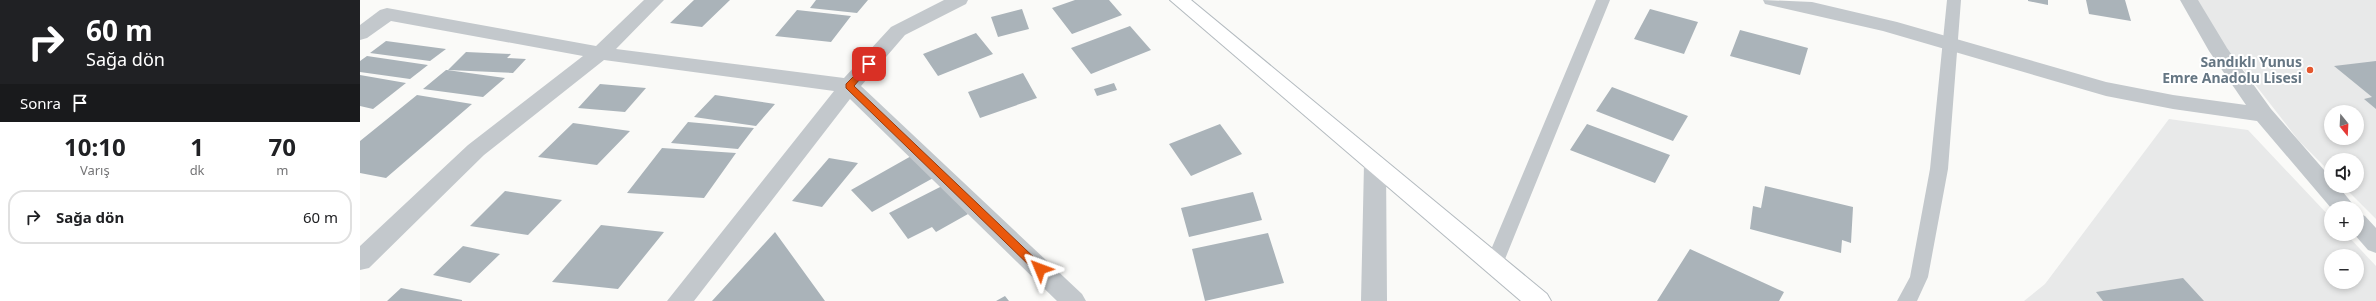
<!DOCTYPE html>
<html lang="tr">
<head>
<meta charset="utf-8">
<style>
	:root { --surface:#fff; --page:#f2f2f2; --text:#202124; --muted:#757577; --line:#e0e0e0 }
	body { margin:0; font-family:"Noto Sans",sans-serif; background:var(--page); color:var(--text); height:100vh; display:flex; flex-direction:column; font-size:15px; white-space:nowrap }
	* { box-sizing:border-box; margin:0 }
	p { font-size:13px; color:var(--muted) }
	.icon { flex:none; width:22px; height:22px; fill:none; stroke:currentColor; stroke-width:2; stroke-linecap:round; stroke-linejoin:round }
	.map { position:relative; flex:1; overflow:hidden }
	.drawer { display:flex; flex-direction:column; background:var(--surface); width:360px }
	.drawer>* { flex:none }
	.hud { background:#202124; color:#fff; overflow:hidden }
	.needle { width:26px; rotate:162deg }
	.fabs { position:absolute; left:1964px; top:105px; display:grid; gap:8px }
	.fabs a { display:grid; place-items:center; width:40px; height:40px; border-radius:50%; background:var(--surface); box-shadow:0 2px 6px #0003; font-size:20px }
	.pin { position:absolute; display:grid; place-items:center; width:34px; height:34px; color:#fff; margin:-17px; border-radius:8px; box-shadow:0 2px 6px #0006 }
	.me { position:absolute; width:44px; margin:-22px; rotate:314deg; stroke-linejoin:round; filter:drop-shadow(0 0 3px #0008) }
	.turn { display:flex; align-items:center; gap:14px; height:84px; padding:0 20px; font-size:18px }
	.turn .icon { width:52px; height:52px; stroke-width:2.5 }
	.turn b { display:block; font-size:28px; line-height:34px }
	.then { display:flex; align-items:center; height:38px; padding:0 20px; background:#0003; gap:8px; font-size:15px }
	.eta { display:flex; justify-content:space-evenly; align-items:center; height:68px; text-align:center }
	.eta b { font-size:24px; font-weight:700; line-height:28px }
	ul { padding:0; list-style:none }
	li { display:flex; align-items:center; gap:12px; height:54px; margin:0 8px 6px; padding:0 12px; border:2px solid var(--line); border-radius:16px }
	li div { flex:1 }
	li b { display:block; font-size:15px }
	li em { font-style:normal }
	main { display:flex; flex:1; min-height:0 }
	.map>svg:first-child { display:block }
	.built { fill:#e8e9e9; fill-rule:evenodd }
	.building { fill:#aab3b9 }
	.lines { fill:none; stroke-linecap:round; stroke-linejoin:round }
	.secondary-casing { stroke:#b3babf; stroke-width:2 }
	.lane { fill:#c3c8cc; fill-rule:evenodd }
	.street { fill:#c3c8cc; fill-rule:evenodd }
	.secondary { fill:#fff; fill-rule:evenodd }
	.route { fill:#ea580c; stroke:#983908 }
	.poi-dot { fill:#e4572e; stroke:#fff; stroke-width:1.5 }
	.labels { text-anchor:middle; stroke-width:4; stroke-linejoin:round; paint-order:stroke }
	.poi-label { font-size:14px; font-weight:bold; fill:#657683; stroke:#fff; text-anchor:end }
</style>
</head>
<body>
<main>
<section class="drawer">
<div class="hud">
<div class="turn"><svg class="icon" aria-label="right" viewBox="0 0 24 24"><path d="M7 20v-9h11M14 6l5 5-5 5"/></svg><div><b>60 m</b>Sağa dön</div></div>
<div class="then">Sonra<svg class="icon" aria-label="arrive" viewBox="0 0 24 24"><path d="M6 21V4h12l-3 4 3 4H6"/></svg></div>
</div>
<div class="eta">
<div><b>10:10</b><p>Varış</p></div>
<div><b>1</b><p>dk</p></div>
<div><b>70</b><p>m</p></div>
</div>
<ul>
<li><svg class="icon" aria-label="right" viewBox="0 0 24 24"><path d="M7 20v-9h11M14 6l5 5-5 5"/></svg><div><b>Sağa dön</b></div><em>60 m</em></li>
</ul>
</section>
<div class="map">
<svg width="2016" height="301" viewBox="0 0 2016 301">
	<rect width="100%" height="100%" fill="#fafaf8"/>
	<path class="built" d="M1836,0H2016V219L1983,186H1997V160H1971V173L1939,141L1852,29ZM1971,112H1997V138H1971Z
		M1809,119L1888,130L1971,218V234H1986L2016,266V301H1664L1685,284ZM1971,256H1997V282H1971Z"/>
	<path class="building" d="M334,0H370L342,27L310,23Z
		M456,0H508L497,13L450,8Z
		M715,0H749L762,15L712,34L692,8Z
		M1668,0H1688V5L1668,1Z
		M1726,0H1765L1771,21L1729,14Z
		M662,9L669,29L638,37L631,17Z
		M1290,9L1338,22L1324,54L1274,39Z
		M437,10L491,16L471,42L415,36Z
		M770,26L791,50L731,74L711,48Z
		M1380,30L1448,48L1440,75L1370,56Z
		M616,33L633,54L578,76L563,54Z
		M26,41L86,49L70,61L10,53Z
		M106,52L151,54L147,58L166,59L153,73L88,70Z
		M7,56L68,65L50,79L0,72V61Z
		M2016,61V109L2004,99L2012,97L1974,66Z
		M86,70H87L145,78L123,97L63,89Z
		M663,73L677,98L620,118L608,92Z
		M0,75L46,83L13,109L0,106Z
		M754,83L757,90L737,96L734,89Z
		M240,84L286,88L265,112L218,108Z
		M1252,87L1328,116L1313,141L1236,111Z
		M57,95L112,104L26,178L0,173V141Z
		M355,95L415,104L396,126L334,117Z
		M328,122L394,128L378,149L311,143Z
		M213,123L270,131L237,165L178,157Z
		M860,124L882,154L831,176L809,144Z
		M1227,124L1310,155L1295,183L1210,150Z
		M302,148L376,153L344,198L267,193Z
		M553,155L575,177L512,212L491,190Z
		M469,158L498,163L462,207L432,201Z
		M584,185L608,214L576,232L572,227L548,239L529,213Z
		M1405,186L1493,207L1491,243L1482,240L1481,253L1390,229L1393,206L1401,208Z
		M145,191L202,200L168,235L110,226Z
		M893,192L902,220L829,237L821,208Z
		M241,225L304,232L258,289L192,282Z
		M415,232L465,301H352Z
		M908,233L924,283L845,301L832,249Z
		M103,246L140,254L110,283L73,275Z
		M1330,249L1424,292L1419,301H1297Z
		M1823,278L1844,301H1743L1736,292Z
		M41,288L102,300V301H27Z
		M645,296L649,301H636Z"/>
	<g class="lines">
		<defs>
			<path id="secondary" d="M810,0H831L1187,294L1191,301H1161Z"/>
		</defs>
		<use href="#secondary" class="secondary-casing"/>
		<path class="lane" d="M1236,0H1250L1143,264L1141,269L1134,271L1127,269L1125,264Z
			M1587,0H1601L1588,169L1568,277L1557,301H1537L1550,277L1570,169Z"/>
		<path class="street" d="M284,0H304L256,49L484,78L531,27L584,0H608L606,4L545,35L501,86L722,294L726,301H697L490,99L334,301H307L474,91L244,60L124,155L9,268L0,270V246L108,145L223,56L31,21L7,38L0,40V25L20,10L27,8L236,46Z
			M1403,0L1452,2L1537,22L1746,82L1813,95L1886,105L1849,51L1820,0H1838L1867,48L1911,109L1971,178V186H1978L1996,208H1971L1897,121L1813,109L1746,96L1523,31L1405,4Z
			M1015,156L1023,158L1026,164L1027,301H1001L1004,164L1007,158Z
			M1997,213L2005,216L2016,228V253L2008,250L1994,234H1997Z"/>
		<use href="#secondary" class="secondary"/>
	</g>
	<path class="route" d="M509,61L513,64L494,86L683,266V272H676L486,88V84Z"/>
	<circle class="poi-dot" cx="1950" cy="70" r="4"/>
	<g class="labels">
		<g class="poi-label">
			<text x="1942" y="67">Sandıklı Yunus<tspan x="1942" dy="16">Emre Anadolu Lisesi</tspan></text>
		</g>
	</g>
</svg>
<div class="fabs">
<a><svg class="needle" viewBox="-14 -14 28 28"><path d="M0-13l5 13h-10z" fill="#e53935"/><path d="M0 13l5-13h-10z" fill="#757577"/></svg></a>
<a><svg class="icon" aria-label="sound" viewBox="0 0 24 24"><path d="M4 9h4l5-4v14l-5-4H4zM17 9q2 3 0 6"/></svg></a>
<a>+</a>
<a>−</a>
</div>
<div class="pin" style="left:509px;top:64px;background:#d93025"><svg class="icon" aria-label="arrive" viewBox="0 0 24 24"><path d="M6 21V4h12l-3 4 3 4H6"/></svg></div>
<svg class="me" style="left:680px;top:269px" viewBox="-20 -20 40 40"><path d="M0-17L14 15 0 8-14 15z" fill="#ea580c" stroke="#fff" stroke-width="4"/></svg>
</div>
</main>
</body>
</html>
